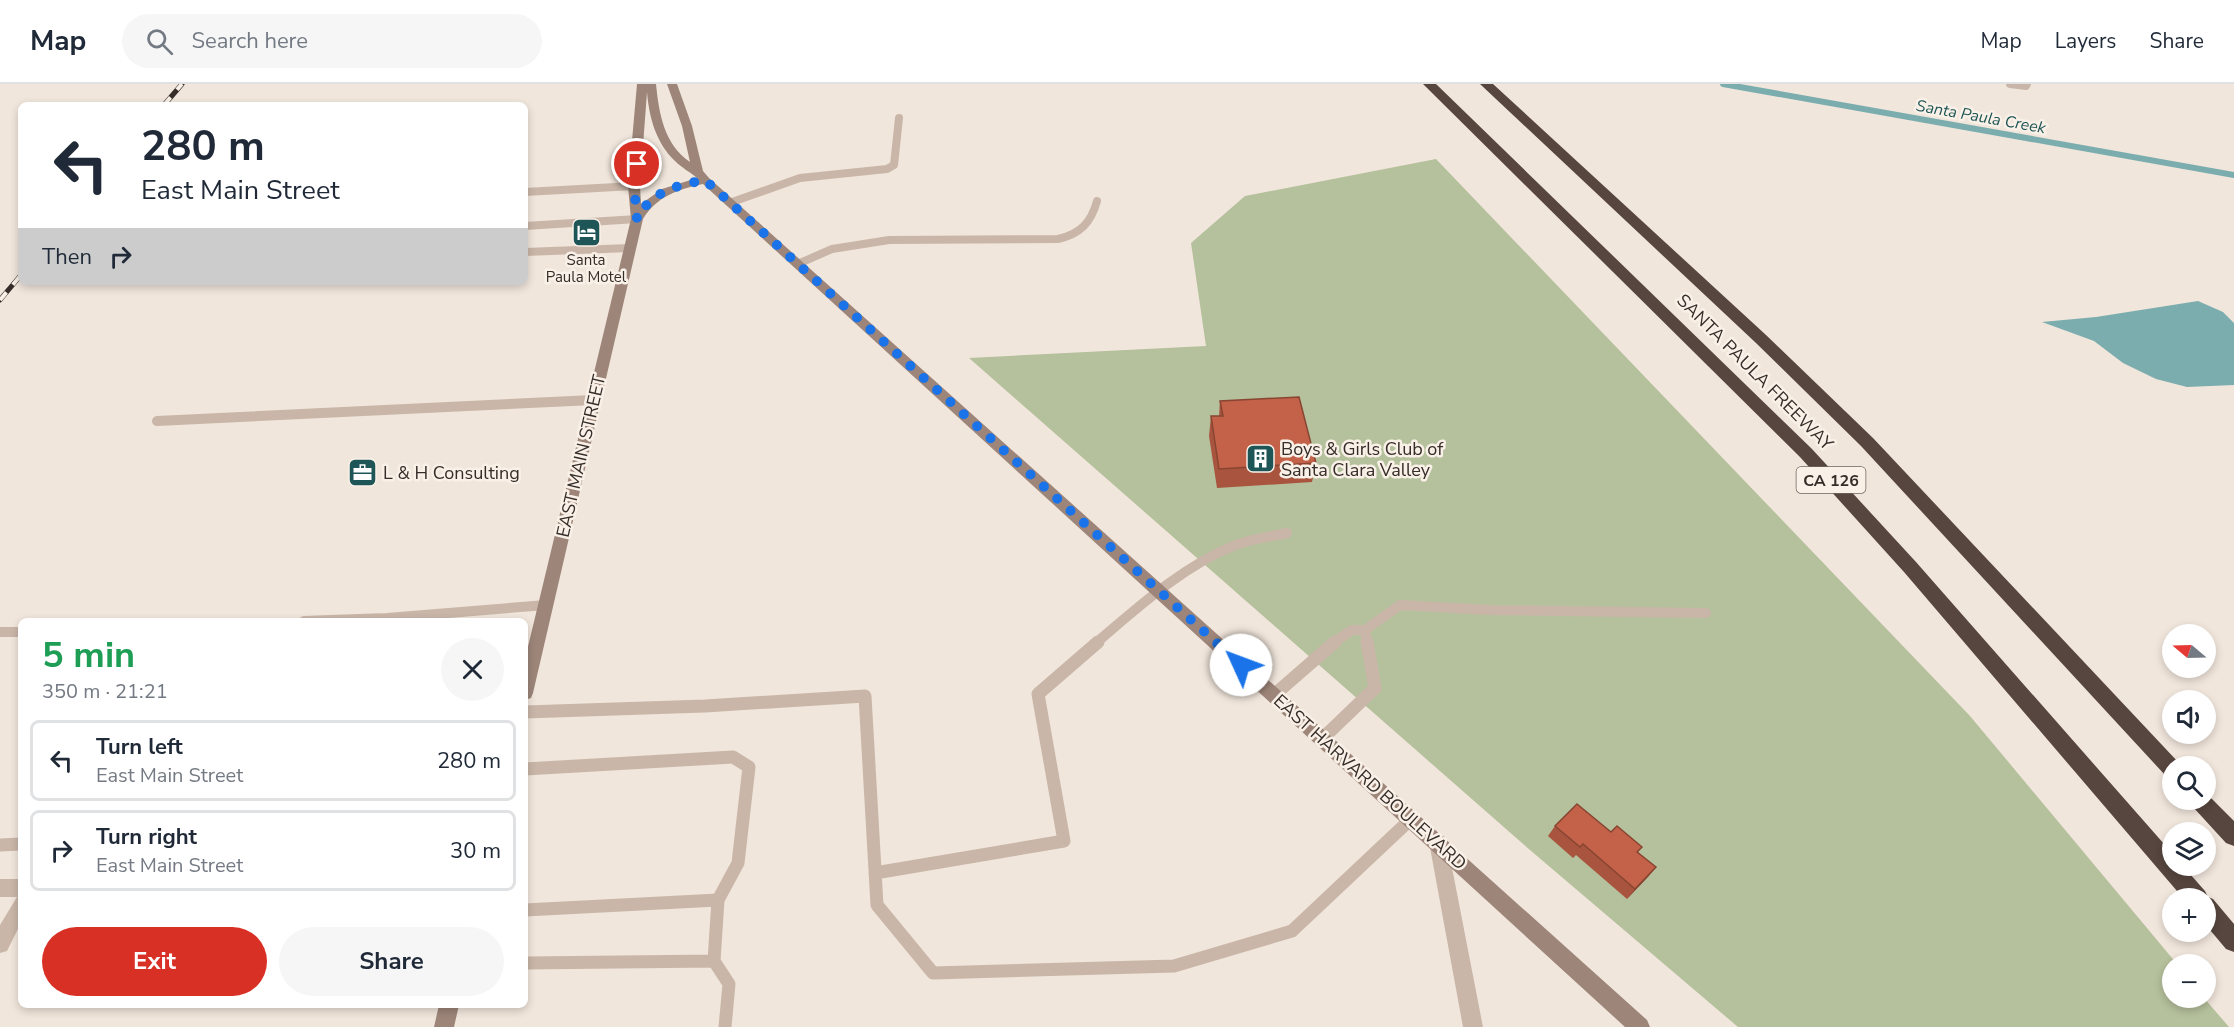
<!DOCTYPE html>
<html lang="en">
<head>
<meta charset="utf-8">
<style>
	:root { --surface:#fff; --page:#f6f6f7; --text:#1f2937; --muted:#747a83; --line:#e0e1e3; --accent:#d93025 }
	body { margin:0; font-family:"Nunito Sans",sans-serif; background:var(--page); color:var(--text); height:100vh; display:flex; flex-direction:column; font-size:22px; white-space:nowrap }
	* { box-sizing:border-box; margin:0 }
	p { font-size:20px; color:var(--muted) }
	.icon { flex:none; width:33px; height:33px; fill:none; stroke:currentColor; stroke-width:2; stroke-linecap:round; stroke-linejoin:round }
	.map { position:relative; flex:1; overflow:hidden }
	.sheet { position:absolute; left:18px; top:534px; width:510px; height:390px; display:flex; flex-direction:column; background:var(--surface); border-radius:9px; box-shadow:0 3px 9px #0003 }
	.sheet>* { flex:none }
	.hud { position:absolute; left:18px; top:18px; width:510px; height:183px; border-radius:9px; box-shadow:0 3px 9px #0003; background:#fff; color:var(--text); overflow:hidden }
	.needle { width:39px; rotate:289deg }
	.tools { position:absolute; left:2162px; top:540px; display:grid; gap:12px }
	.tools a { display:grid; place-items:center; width:54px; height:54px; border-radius:50%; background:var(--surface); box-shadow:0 3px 9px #0003; font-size:30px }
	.pin { position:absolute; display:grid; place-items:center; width:51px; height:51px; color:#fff; margin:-26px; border:3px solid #fff; border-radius:50%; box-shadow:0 2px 6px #0007 }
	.me { position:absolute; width:66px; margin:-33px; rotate:313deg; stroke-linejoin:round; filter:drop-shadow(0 0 4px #0008) }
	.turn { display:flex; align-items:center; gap:21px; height:126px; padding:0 24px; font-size:27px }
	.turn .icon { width:78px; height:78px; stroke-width:2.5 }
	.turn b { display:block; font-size:42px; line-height:51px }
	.then { display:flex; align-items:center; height:57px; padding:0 24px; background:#0003; gap:12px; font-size:22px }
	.round { display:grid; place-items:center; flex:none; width:63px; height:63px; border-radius:32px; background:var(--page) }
	.head { display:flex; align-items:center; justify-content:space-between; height:102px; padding:0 24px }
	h1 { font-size:36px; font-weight:700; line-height:45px; color:#1e9e55 }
	.primary-button { display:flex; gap:12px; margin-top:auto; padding:12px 24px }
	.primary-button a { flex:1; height:69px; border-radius:36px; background:var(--accent); color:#fff; font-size:24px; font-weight:700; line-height:69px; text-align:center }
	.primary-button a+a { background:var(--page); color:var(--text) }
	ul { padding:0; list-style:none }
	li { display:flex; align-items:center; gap:18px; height:81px; margin:0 12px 9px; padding:0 12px; border:3px solid var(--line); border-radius:9px }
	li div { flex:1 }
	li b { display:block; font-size:22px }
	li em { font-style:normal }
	header { display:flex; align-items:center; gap:36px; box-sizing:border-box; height:84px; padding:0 30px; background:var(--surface); border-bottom:2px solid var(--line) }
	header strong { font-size:28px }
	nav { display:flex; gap:33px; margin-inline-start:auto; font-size:21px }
	.search { width:420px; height:54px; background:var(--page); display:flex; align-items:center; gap:15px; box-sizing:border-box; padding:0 21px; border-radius:33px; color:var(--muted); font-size:22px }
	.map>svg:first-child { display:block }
	.green { fill:#b5c09c }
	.water { fill:#7badae }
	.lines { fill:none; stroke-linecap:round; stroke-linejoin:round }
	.stream { stroke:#7badae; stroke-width:6 }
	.lane-far2 { stroke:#c9b6a8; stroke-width:8 }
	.lane-far1 { stroke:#c9b6a8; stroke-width:10 }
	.lane { stroke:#c9b6a8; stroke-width:13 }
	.street { fill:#c9b6a8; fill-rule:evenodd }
	.secondary { fill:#9d8579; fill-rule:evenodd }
	.highway { fill:#57463f; fill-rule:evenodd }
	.rail-casing { stroke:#362c28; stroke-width:5 }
	.rail { stroke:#f9f1e8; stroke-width:4; stroke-dasharray:10; stroke-linecap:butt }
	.wall { fill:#a8543e }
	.shaded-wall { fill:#884532 }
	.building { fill:#c36248; stroke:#884532; stroke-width:1.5 }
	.route { stroke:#1a73e8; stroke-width:10; stroke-dasharray:0 18 }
	.labels { text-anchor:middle; stroke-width:5; stroke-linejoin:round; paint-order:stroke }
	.far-poi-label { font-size:15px; fill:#362c28; stroke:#f9f1e8 }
	.far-water-label { font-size:16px; font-style:italic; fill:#1e5556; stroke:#f9f1e8 }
	.shield { fill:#f9f1e8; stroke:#706762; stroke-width:1.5 }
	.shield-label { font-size:16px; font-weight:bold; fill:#362c28 }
	.street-label { font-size:18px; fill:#362c28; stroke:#f9f1e8 }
	.poi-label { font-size:18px; fill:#362c28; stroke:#f9f1e8; text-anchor:start }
</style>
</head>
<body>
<header>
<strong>Map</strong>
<div class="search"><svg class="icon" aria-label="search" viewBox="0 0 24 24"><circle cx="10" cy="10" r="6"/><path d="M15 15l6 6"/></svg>Search here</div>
<nav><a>Map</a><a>Layers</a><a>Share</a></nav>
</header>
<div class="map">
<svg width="2234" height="943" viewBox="0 0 2234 943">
	<rect width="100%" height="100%" fill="#f1e6dc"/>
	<path class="green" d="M1436,75L1970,632L2177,880H2172V914H2204L2229,943H1738L1530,766L969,274L1206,262L1191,159L1245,112Z"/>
	<path class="water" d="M2198,217L2223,228L2234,239V301L2187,303L2156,295L2123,279L2094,257L2042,238L2096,233Z"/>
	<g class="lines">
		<path class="stream" d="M1723,0L2234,91"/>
		<path class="lane-far2" d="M2010,0L2026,2L2027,0
			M525,108L634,102
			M732,118L800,94L887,85L894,81L899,34
			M525,142L637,135
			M525,168L630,164
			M800,179L832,165L889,156L1058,155C1080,150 1091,139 1097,117"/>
		<path class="lane-far1" d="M157,337L593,316
			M304,537L387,534L546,521
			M1365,546L1400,521L1490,526L1706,529
			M0,548H21
			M1096,559C1137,524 1182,483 1233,462C1250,455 1269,453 1287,449
			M1333,559L1352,546H1365L1367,559"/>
		<path class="lane" d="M1274,611L1335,558
			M525,628L705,622L865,612L877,821L933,889L1174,882L1292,847L1412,734
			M1322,655L1375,604L1367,558
			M525,685L733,673L749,683L738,779L718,816L714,877
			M0,761L21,760
			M875,789L1064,757L1038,610L1098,558
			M525,826L718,816
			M525,879L714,877L729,900L725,943"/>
		<path class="street" d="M1438,750L1444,752L1447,758L1483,943H1463L1429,758L1432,752Z
			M0,795H21V839L7,867L0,869V841L17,813H0Z"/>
		<path class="secondary" d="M637,0H656C659,30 664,60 690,78L682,42L667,0H677L692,42L703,87L709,94L1647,936L1650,943H1625L703,100C678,105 656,113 643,135L533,609L531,614L525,616V575L631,135L628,102ZM647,8C649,33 656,59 675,77C682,84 690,88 697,94L662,105L641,120L640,102Z
			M439,921H459L454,943H434Z"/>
		<path class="highway" d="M1423,0H1436L1812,365L1916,478L2172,769V782H2183L2205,807L2208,813L2213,815L2234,840V868L2226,865L2205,840V814H2183L1904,488L1800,373Z
			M1480,0H1493L1766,251L1873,354L2179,679L2181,682H2172V694L2165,691L1861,362L1756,259Z
			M2205,708L2234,737V762L2226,759L2193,723L2190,716H2205Z"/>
		<defs>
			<path id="rail" d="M164,21L182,0
				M0,216L21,191"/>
		</defs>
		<use href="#rail" class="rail-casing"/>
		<use href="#rail" class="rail"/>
	</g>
	<path class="wall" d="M1220,317L1316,379L1312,398L1217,404L1209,352L1211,332H1219Z
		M1555,742L1611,748L1642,763L1638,768L1656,783L1627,815L1576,771L1573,774L1548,752Z"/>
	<path class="shaded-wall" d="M1656,783L1648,793L1627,815L1635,805Z"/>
	<path class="building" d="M1299,313L1316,379L1219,385L1211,332H1223L1220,317Z
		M1577,720L1611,748L1617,742L1642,763L1637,768L1656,783L1635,805L1583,760L1580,763L1555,742Z"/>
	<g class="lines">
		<path class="route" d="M637,80L634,102L637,135C650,108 678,101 705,96L1241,581"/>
	</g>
	<defs>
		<symbol id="hotel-square" viewBox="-11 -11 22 22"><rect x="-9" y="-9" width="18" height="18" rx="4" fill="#1e5556" stroke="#f9f1e8"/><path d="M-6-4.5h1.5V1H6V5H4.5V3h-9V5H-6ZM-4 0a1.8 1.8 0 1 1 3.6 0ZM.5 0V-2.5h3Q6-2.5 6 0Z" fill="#fff"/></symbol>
		<symbol id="building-square" viewBox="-11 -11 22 22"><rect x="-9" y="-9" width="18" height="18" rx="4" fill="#1e5556" stroke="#f9f1e8"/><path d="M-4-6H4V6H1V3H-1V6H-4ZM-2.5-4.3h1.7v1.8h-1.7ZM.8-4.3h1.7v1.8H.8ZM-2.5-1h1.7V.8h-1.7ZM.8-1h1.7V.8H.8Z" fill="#fff"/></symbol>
		<symbol id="office-square" viewBox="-11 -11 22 22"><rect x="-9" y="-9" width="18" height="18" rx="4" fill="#1e5556" stroke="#f9f1e8"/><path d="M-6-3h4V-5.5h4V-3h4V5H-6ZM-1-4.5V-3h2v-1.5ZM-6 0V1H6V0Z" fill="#fff"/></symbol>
	</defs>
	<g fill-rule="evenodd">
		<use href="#hotel-square" x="570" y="132" width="33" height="33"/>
		<use href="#building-square" x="1244" y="358" width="33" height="33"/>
		<use href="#office-square" x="346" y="372" width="33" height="33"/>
	</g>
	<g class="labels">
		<g class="far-poi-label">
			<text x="586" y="181">Santa<tspan x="586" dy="17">Paula Motel</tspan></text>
		</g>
		<g class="far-water-label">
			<text transform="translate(1981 32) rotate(10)" y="6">Santa Paula Creek</text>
		</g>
		<rect class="shield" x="1796.5" y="383" width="69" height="26" rx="4.5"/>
		<g class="shield-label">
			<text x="1831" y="402">CA 126</text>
		</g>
		<g class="street-label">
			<text transform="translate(1755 288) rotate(45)" y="6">SANTA PAULA FREEWAY</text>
			<text transform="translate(581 372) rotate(-77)" y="6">EAST MAIN STREET</text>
			<text transform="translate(1370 698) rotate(42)" y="6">EAST HARVARD BOULEVARD</text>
		</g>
		<g class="poi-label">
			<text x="1281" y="371">Boys &amp; Girls Club of<tspan x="1281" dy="21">Santa Clara Valley</tspan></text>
			<text x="383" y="395">L &amp; H Consulting</text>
		</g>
	</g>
</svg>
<div class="tools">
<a><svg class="needle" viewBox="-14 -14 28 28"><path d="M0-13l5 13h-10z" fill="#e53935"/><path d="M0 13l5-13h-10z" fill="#747a83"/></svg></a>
<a><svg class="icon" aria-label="sound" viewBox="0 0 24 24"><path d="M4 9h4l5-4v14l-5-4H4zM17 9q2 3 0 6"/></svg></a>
<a><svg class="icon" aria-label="search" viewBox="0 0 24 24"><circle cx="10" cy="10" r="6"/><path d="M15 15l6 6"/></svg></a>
<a><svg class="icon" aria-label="layers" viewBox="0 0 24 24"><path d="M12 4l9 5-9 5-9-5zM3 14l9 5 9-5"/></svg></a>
<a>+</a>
<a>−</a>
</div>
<div class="pin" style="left:637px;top:80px;background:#d93025"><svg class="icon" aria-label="arrive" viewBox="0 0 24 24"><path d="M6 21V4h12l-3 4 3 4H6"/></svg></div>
<svg class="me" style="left:1241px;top:581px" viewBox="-20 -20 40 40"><circle r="19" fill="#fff"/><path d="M0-13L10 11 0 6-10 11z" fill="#1a73e8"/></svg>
<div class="hud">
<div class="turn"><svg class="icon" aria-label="left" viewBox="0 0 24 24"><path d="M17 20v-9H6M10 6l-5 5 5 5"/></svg><div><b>280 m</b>East Main Street</div></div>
<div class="then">Then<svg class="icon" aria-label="right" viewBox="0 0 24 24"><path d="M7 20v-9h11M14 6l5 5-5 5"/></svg></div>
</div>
<section class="sheet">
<div class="head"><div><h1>5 min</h1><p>350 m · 21:21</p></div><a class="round"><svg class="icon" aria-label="close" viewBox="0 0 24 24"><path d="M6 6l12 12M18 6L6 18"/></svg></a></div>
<ul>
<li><svg class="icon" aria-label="left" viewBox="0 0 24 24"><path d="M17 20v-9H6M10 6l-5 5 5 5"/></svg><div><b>Turn left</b><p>East Main Street</p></div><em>280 m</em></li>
<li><svg class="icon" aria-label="right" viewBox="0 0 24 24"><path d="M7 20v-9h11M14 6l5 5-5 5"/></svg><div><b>Turn right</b><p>East Main Street</p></div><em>30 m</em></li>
</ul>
<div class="primary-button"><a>Exit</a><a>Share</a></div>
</section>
</div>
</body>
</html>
